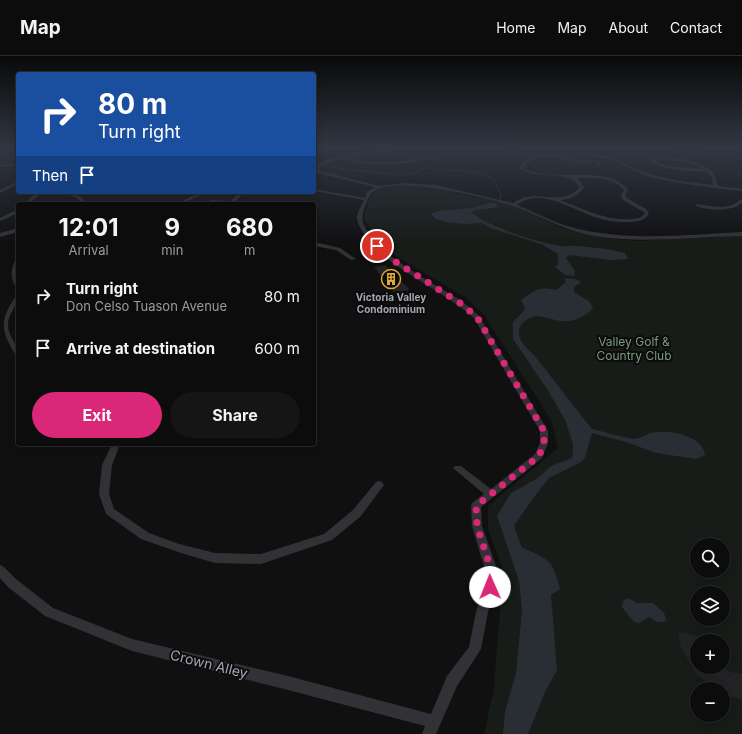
<!DOCTYPE html>
<html lang="en">
<head>
<meta charset="utf-8">
<style>
	:root { --surface:#0c0c0d; --page:#151516; --text:#f1f3f6; --muted:#9a9b9d; --line:#2c2c2e; --accent:#db2777 }
	body { margin:0; font-family:Inter,sans-serif; background:var(--page); color:var(--text); height:100vh; display:flex; flex-direction:column; font-size:15px; white-space:nowrap }
	* { box-sizing:border-box; margin:0 }
	p { font-size:13px; color:var(--muted) }
	.icon { flex:none; width:22px; height:22px; fill:none; stroke:currentColor; stroke-width:2; stroke-linecap:round; stroke-linejoin:round }
	.map { position:relative; flex:1; overflow:hidden }
	.drawer { position:absolute; left:16px; top:146px; width:300px; height:244px; display:flex; flex-direction:column; background:var(--surface); border-radius:4px; box-shadow:0 2px 10px #0003,0 0 0 1px var(--line) }
	.drawer>* { flex:none }
	.guide { position:absolute; left:16px; top:16px; width:300px; height:122px; border-radius:4px; box-shadow:0 2px 10px #0003,0 0 0 1px var(--line); background:#1a4fa0; color:#fff; overflow:hidden }
	.tools { position:absolute; left:690px; top:482px; display:grid; gap:8px }
	.tools a { display:grid; place-items:center; width:40px; height:40px; border-radius:50%; background:var(--surface); box-shadow:0 2px 10px #0003,0 0 0 1px var(--line); font-size:20px }
	.pin { position:absolute; display:grid; place-items:center; width:34px; height:34px; color:#fff; margin:-17px; border:2px solid #fff; border-radius:50%; box-shadow:0 1px 4px #0007 }
	.me { position:absolute; width:44px; margin:-22px; rotate:359deg; stroke-linejoin:round; filter:drop-shadow(0 0 3px #0008) }
	.turn { display:flex; align-items:center; gap:14px; height:84px; padding:0 16px; font-size:18px }
	.turn .icon { width:52px; height:52px; stroke-width:2.5 }
	.turn b { display:block; font-size:28px; line-height:34px }
	.then { display:flex; align-items:center; height:38px; padding:0 16px; background:#0003; gap:8px; font-size:15px }
	.eta { display:flex; justify-content:space-evenly; align-items:center; height:68px; text-align:center }
	.eta b { font-size:24px; font-weight:700; line-height:28px }
	.button { display:flex; gap:8px; margin-top:auto; padding:8px 16px }
	.button a { flex:1; height:46px; border-radius:24px; background:var(--accent); color:#fff; font-size:16px; font-weight:700; line-height:46px; text-align:center }
	.button a+a { background:var(--page); color:var(--text) }
	ul { padding:0; list-style:none }
	li { display:flex; align-items:center; gap:12px; height:52px; padding:0 16px }
	li div { flex:1 }
	li b { display:block; font-size:15px }
	li em { font-style:normal }
	header { display:flex; align-items:center; gap:24px; box-sizing:border-box; height:56px; padding:0 20px; background:var(--surface); border-bottom:1px solid var(--line) }
	header strong { font-size:19px }
	nav { display:flex; gap:22px; margin-inline-start:auto; font-size:14px }
	.map>svg:first-child { display:block }
	.green { fill:#171c18; fill-rule:evenodd }
	.water { fill:#282e34 }
	.lines { fill:none; stroke-linecap:round; stroke-linejoin:round }
	.stream { stroke:#282e34; stroke-width:1 }
	.building { fill:#232325 }
	.minor { fill:#323236; fill-rule:evenodd }
	.route { stroke:#db2777; stroke-width:7; stroke-dasharray:0 12.6 }
	.labels { text-anchor:middle; stroke-width:4; stroke-linejoin:round; paint-order:stroke }
	.far-poi-label { font-size:10px; font-weight:bold; fill:#a3a7b1; stroke:#0b0b0c }
	.park-label { font-size:12px; fill:#7b9b7d; stroke:#0b0b0c }
	.near-street-label { font-size:14px; fill:#a3a7b1; stroke:#0b0b0c }
</style>
</head>
<body>
<header>
<strong>Map</strong>
<nav><a>Home</a><a>Map</a><a>About</a><a>Contact</a></nav>
</header>
<div class="map">
<svg width="742" height="678" viewBox="0 0 742 678">
	<rect width="100%" height="100%" fill="#101011"/>
	<path class="green" d="M394,129L433,131L505,148L519,152L563,172L602,182L639,185L742,180V678H484L494,632L503,514L488,473V450L558,392L551,364L484,259L465,241L394,199L375,181L364,162L369,144L376,133ZM697,489H723V515H697ZM697,537H723V563H697ZM697,585H723V611H697ZM697,633H723V659H697Z"/>
	<path class="water" d="M491,147H496L498,151L474,154L472,157C491,172 537,186 561,190C566,191 571,189 576,190C593,191 610,193 625,197L628,203L611,204L569,199L566,202L575,215L574,220L565,219L555,211L558,209V198L543,189L491,172L482,167L465,168L446,166L436,163L431,158L437,155L472,152Z
		M565,222L576,223L581,226L574,231V236L590,246L593,253C578,265 570,268 551,263C546,262 541,260 536,260C527,262 518,268 519,278C519,286 528,293 533,298C553,322 572,349 592,373C605,376 620,381 634,383C639,383 645,379 651,377C667,373 703,379 705,399L696,403L656,397L626,386L592,377L585,401L581,406L549,422L531,445L514,470L522,492C550,503 552,504 560,533L551,539L557,614L545,636L528,678H503L505,656L516,617L522,554L519,525L497,460L511,437L538,422L551,410L572,402L573,389L566,366L549,336L513,283V266L522,257L525,252L521,244C535,234 539,230 556,234L565,227Z
		M628,542L637,547H653L664,557L666,563L664,566H657L649,561L640,567L634,566L622,551L623,545Z"/>
	<g class="lines">
		<path class="stream" d="M324,109L343,113L403,119L412,118L425,112L474,116L490,121L495,125L501,139L500,144"/>
	</g>
	<path class="building" d="M385,209L410,234L395,237L374,211Z
		M678,576L710,582V585H697V611H725L730,616L742,618V644L723,638V633H716L697,619L681,592Z"/>
	<g class="lines">
		<path class="minor" d="M9,93H16L0,97V95Z
			M323,93H343L341,94Z
			M390,93H406L343,102C376,110 409,105 443,99L445,100L404,107L379,109L353,106L339,103L322,109L317,114L379,130L404,127L435,129L513,147C536,130 561,153 580,131C567,111 537,126 519,112L524,106L535,100L494,93C511,92 527,98 543,99C564,100 587,95 607,100C619,104 629,111 641,115C664,124 689,126 713,129L712,122L706,115C688,115 665,116 650,105L652,102C674,99 688,103 707,112C708,113 709,112 710,113C714,116 717,125 718,130L742,133V135C711,132 680,128 650,121C634,116 621,106 605,102C592,99 578,100 565,101C576,107 589,103 600,105V110H598L597,107L594,106H576L565,104L560,101H539L526,108L523,112C551,128 608,107 628,134L625,139L627,142L646,153L649,157C645,165 639,165 631,166C620,166 609,166 598,162C574,155 541,130 517,149C534,156 553,166 571,171C626,186 685,179 742,176V180C695,181 647,187 600,181C564,176 539,158 506,148C482,141 388,117 371,138C369,140 368,144 367,146C364,154 360,161 364,169C377,199 433,227 460,244C467,249 473,255 479,260L548,375V387L542,402L481,451L482,470L496,510V531L488,556L481,593L457,630L436,678H422L425,670L288,634L132,595L45,560L8,531L0,522V509L4,511L16,523L53,552L132,583L288,620L431,658L447,620L469,591L476,556L484,531V510L472,470L471,450L472,447L484,438L453,412L455,410H461L491,433L535,398L540,387V375L474,262C446,238 412,222 382,199C375,193 356,171 357,161C357,156 362,149 364,144L314,135V133L365,142L367,136L375,131L314,116V112C333,96 366,95 390,93ZM661,103C675,104 691,105 703,113L672,111L654,105ZM576,122C591,122 613,120 624,134L621,139L623,144L642,155L645,157C641,163 637,162 631,163C605,165 584,153 560,144C571,143 577,140 584,132L579,124Z
			M647,93H662L742,99V101Z
			M18,107V109L0,111V109Z
			M18,125V128L0,137V134Z
			M38,136H43L32,145L40,148L29,147L22,148Z
			M61,136C70,136 79,138 85,145L116,147L118,148H83L77,142Z
			M201,136H207L182,148L178,147Z
			M240,136H244L234,147L211,146L209,145L211,144L231,145Z
			M740,144H742V147C732,156 706,155 695,149L697,148C712,150 728,155 740,144Z
			M18,153V157L0,165V162Z
			M18,172V176L0,181V177Z
			M314,186L340,192L356,203L351,204L336,194L314,190Z
			M18,202V232L16,231C10,222 11,214 15,204Z
			M18,239C18,250 8,257 8,269C8,282 18,286 18,298H15C0,274 0,263 16,240Z
			M112,388H120L112,409L109,438L114,453L149,477L179,488L215,497L261,498L324,478L353,454L376,426L379,425L382,426L384,429L361,460L332,484L261,508L215,507L178,496L141,483L106,458L99,438L102,409Z"/>
	</g>
	<linearGradient id="sky" x2="0" y2="1"><stop stop-color="#090909"/><stop offset="0.49" stop-color="#313743"/><stop offset="1" stop-color="#313743" stop-opacity="0"/></linearGradient>
	<rect width="742" height="188" fill="url(#sky)"/>
	<g class="lines">
		<path class="route" d="M377,190L396,206L460,247L477,261L544,375V387L539,400L476,450L477,470L490,510V531"/>
	</g>
	<defs>
		<symbol id="building-ring" viewBox="-11 -11 22 22"><circle r="9.5" fill="#0b0b0c" stroke="#e1a739" stroke-width="1.5"/><path d="M-4-6H4V6H1V3H-1V6H-4ZM-2.5-4.3h1.7v1.8h-1.7ZM.8-4.3h1.7v1.8H.8ZM-2.5-1h1.7V.8h-1.7ZM.8-1h1.7V.8H.8Z" fill="#e1a739"/></symbol>
	</defs>
	<g fill-rule="evenodd">
		<use href="#building-ring" x="380" y="212" width="22" height="22"/>
	</g>
	<g class="labels">
		<g class="far-poi-label">
			<text x="391" y="245">Victoria Valley<tspan x="391" dy="12">Condominium</tspan></text>
		</g>
		<g class="park-label">
			<text x="634" y="290">Valley Golf &amp;<tspan x="634" dy="14">Country Club</tspan></text>
		</g>
		<g class="near-street-label">
			<text transform="translate(209 608) rotate(14)" y="5">Crown Alley</text>
		</g>
	</g>
</svg>
<div class="tools">
<a><svg class="icon" aria-label="search" viewBox="0 0 24 24"><circle cx="10" cy="10" r="6"/><path d="M15 15l6 6"/></svg></a>
<a><svg class="icon" aria-label="layers" viewBox="0 0 24 24"><path d="M12 4l9 5-9 5-9-5zM3 14l9 5 9-5"/></svg></a>
<a>+</a>
<a>−</a>
</div>
<div class="pin" style="left:377px;top:190px;background:#d93025"><svg class="icon" aria-label="arrive" viewBox="0 0 24 24"><path d="M6 21V4h12l-3 4 3 4H6"/></svg></div>
<svg class="me" style="left:490px;top:531px" viewBox="-20 -20 40 40"><circle r="19" fill="#fff"/><path d="M0-13L10 11 0 6-10 11z" fill="#db2777"/></svg>
<div class="guide">
<div class="turn"><svg class="icon" aria-label="right" viewBox="0 0 24 24"><path d="M7 20v-9h11M14 6l5 5-5 5"/></svg><div><b>80 m</b>Turn right</div></div>
<div class="then">Then<svg class="icon" aria-label="arrive" viewBox="0 0 24 24"><path d="M6 21V4h12l-3 4 3 4H6"/></svg></div>
</div>
<section class="drawer">
<div class="eta">
<div><b>12:01</b><p>Arrival</p></div>
<div><b>9</b><p>min</p></div>
<div><b>680</b><p>m</p></div>
</div>
<ul>
<li><svg class="icon" aria-label="right" viewBox="0 0 24 24"><path d="M7 20v-9h11M14 6l5 5-5 5"/></svg><div><b>Turn right</b><p>Don Celso Tuason Avenue</p></div><em>80 m</em></li>
<li><svg class="icon" aria-label="arrive" viewBox="0 0 24 24"><path d="M6 21V4h12l-3 4 3 4H6"/></svg><div><b>Arrive at destination</b></div><em>600 m</em></li>
</ul>
<div class="button"><a>Exit</a><a>Share</a></div>
</section>
</div>
</body>
</html>
